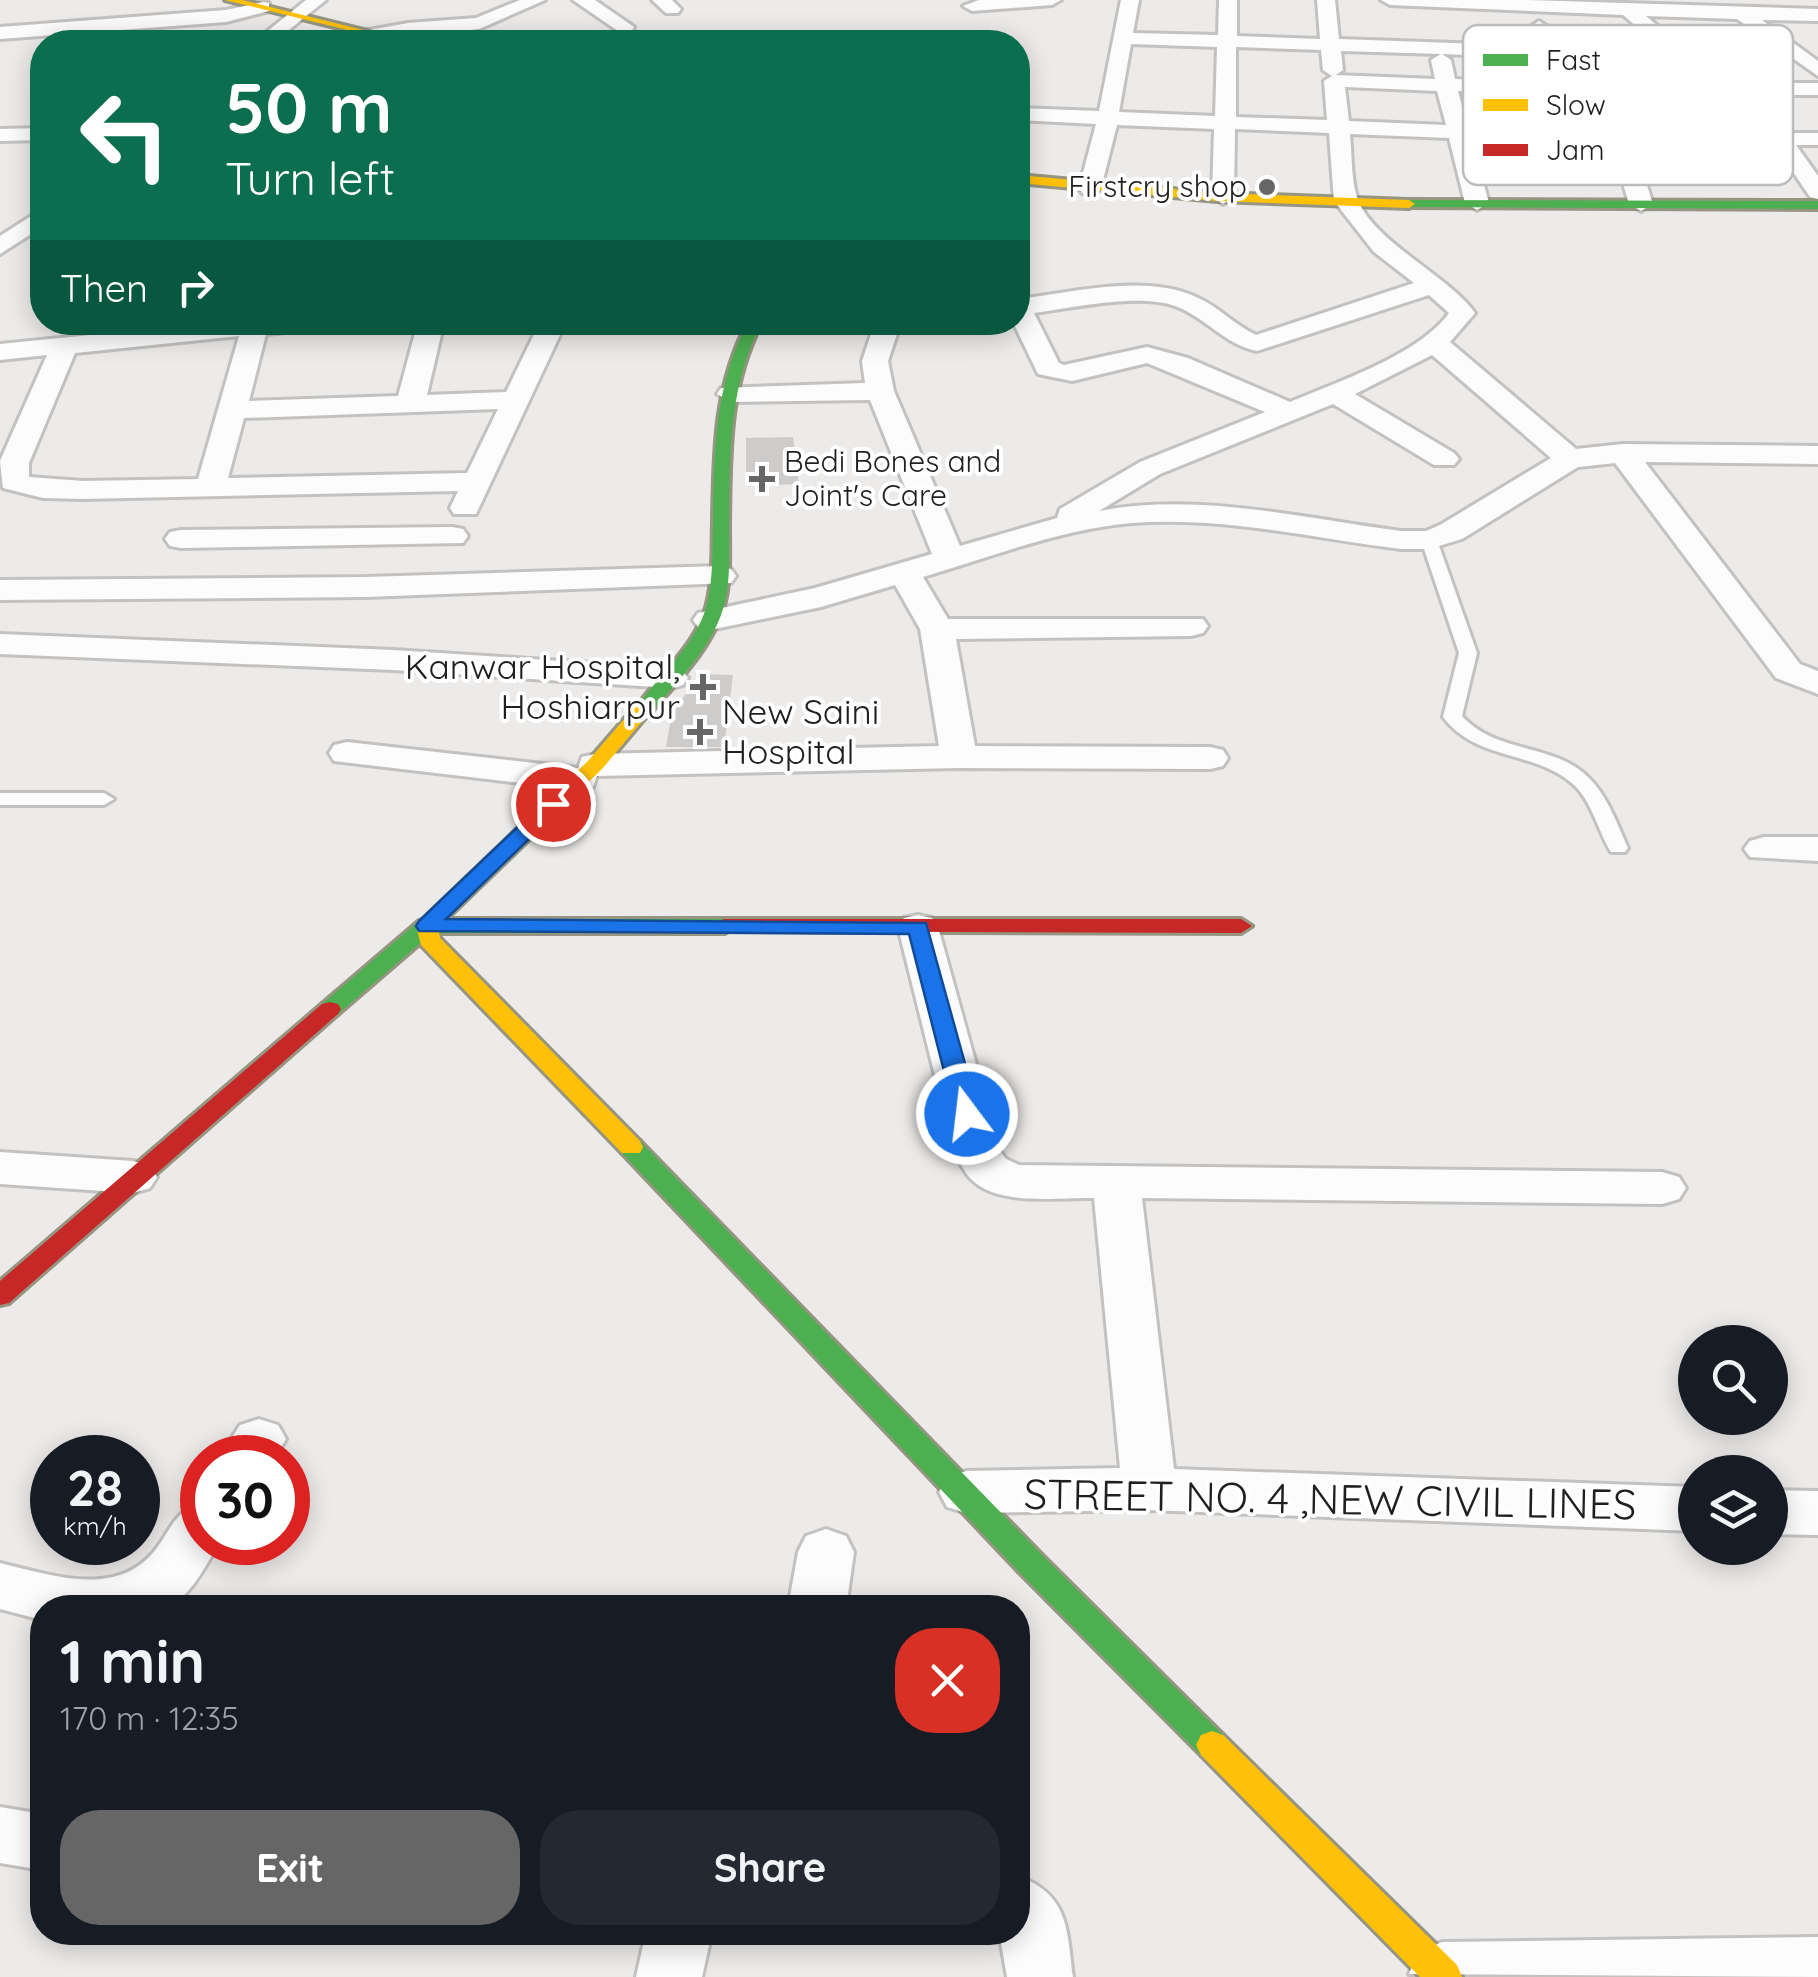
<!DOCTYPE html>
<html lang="en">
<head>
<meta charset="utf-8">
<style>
	:root { --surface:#171b24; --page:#242831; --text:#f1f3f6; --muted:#9ea1a6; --accent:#676666 }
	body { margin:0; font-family:Quicksand,sans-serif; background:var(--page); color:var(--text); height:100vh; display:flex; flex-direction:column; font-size:38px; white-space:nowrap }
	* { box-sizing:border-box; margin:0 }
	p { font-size:32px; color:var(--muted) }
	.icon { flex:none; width:55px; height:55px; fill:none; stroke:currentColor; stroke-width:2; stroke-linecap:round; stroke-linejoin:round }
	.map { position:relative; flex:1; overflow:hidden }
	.side { position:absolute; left:30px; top:1595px; width:1000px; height:350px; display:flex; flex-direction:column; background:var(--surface); border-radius:40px; box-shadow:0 5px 25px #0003 }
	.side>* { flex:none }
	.hud { position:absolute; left:30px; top:30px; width:1000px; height:305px; border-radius:40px; box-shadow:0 5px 25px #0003; background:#0b6e4f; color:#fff; overflow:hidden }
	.fabs { position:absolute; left:1678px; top:1325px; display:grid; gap:20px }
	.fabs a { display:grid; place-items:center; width:110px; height:110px; border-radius:50%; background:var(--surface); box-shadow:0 5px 25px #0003; font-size:50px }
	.speed { position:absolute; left:30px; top:1435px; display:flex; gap:20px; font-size:50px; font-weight:700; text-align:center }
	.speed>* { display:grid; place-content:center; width:130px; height:130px; border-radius:50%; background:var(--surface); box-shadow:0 5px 25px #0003; line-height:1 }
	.speed small { font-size:25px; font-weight:400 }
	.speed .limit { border:15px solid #d22; background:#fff; color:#111 }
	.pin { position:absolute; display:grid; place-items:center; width:85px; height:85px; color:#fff; margin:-42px; border:5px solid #fff; border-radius:50%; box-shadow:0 2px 10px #0007 }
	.me { position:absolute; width:110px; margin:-55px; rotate:345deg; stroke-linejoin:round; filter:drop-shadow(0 0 8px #0008) }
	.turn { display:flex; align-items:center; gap:35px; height:210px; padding:0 30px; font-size:45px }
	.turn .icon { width:130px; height:130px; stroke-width:2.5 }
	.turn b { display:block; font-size:70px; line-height:85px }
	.then { display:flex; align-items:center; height:95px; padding:0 30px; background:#0003; gap:20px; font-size:38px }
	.round { display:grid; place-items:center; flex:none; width:105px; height:105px; border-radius:40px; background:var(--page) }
	.overview { display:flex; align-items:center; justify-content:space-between; height:170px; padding:0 30px }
	h1 { font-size:60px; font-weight:700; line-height:75px }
	.primary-button { display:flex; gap:20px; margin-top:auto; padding:20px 30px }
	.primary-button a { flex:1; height:115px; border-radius:40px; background:var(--accent); color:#fff; font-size:40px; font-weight:700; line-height:115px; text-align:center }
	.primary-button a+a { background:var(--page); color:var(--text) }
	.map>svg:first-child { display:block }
	.building { fill:#ceccca }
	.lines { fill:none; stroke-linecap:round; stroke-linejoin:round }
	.lane-casing { stroke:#c3c2c1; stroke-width:6 }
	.street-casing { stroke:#c3c2c1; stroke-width:6 }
	.fast-casing { stroke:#969582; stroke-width:6 }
	.slow-casing { stroke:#969582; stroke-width:6 }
	.jam-casing { stroke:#969582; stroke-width:6 }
	.lane { fill:#fcfcfc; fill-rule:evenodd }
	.street { fill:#fcfcfc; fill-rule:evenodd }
	.fast { fill:#4caf50; fill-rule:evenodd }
	.slow { fill:#ffc107; fill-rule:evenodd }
	.jam { fill:#c62828; fill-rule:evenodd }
	.route { fill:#1a73e8; stroke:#114b97; stroke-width:2.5 }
	.poi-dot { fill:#676666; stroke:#fff; stroke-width:4 }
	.labels { text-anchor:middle; stroke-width:8; stroke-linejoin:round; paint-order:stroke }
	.far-poi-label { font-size:30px; fill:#1f1f1f; stroke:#fff; text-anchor:end }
	.poi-label { font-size:35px; fill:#1f1f1f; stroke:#fff; text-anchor:end }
	.near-street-label { font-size:42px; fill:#1f1f1f; stroke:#fff }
	.key { fill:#fff; stroke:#bcbcbc; stroke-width:2.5 }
	.key-label { font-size:28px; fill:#1f1f1f }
</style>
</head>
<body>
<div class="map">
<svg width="1818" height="1977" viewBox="0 0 1818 1977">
	<rect width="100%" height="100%" fill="#edebe9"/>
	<path class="building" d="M793,437L799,484L746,486V438Z
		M701,674L733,675L724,747H666L672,712Z"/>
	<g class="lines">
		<defs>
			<path id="lane" d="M1429,535L1437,540L1477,653L1462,716C1496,754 1555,743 1589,778C1608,797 1617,824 1628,848L1625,852H1611C1598,831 1592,801 1573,784C1534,750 1476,761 1443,717L1459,653L1421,540Z
				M0,793H104L114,799L104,805H0Z"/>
			<path id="street" d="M306,0H326L274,42H254Z
				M520,0H545L479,29L365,42H326L336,36L408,23L476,18Z
				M573,0H595L634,27L632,31H618Z
				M652,0H672L681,9L678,13H666Z
				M979,0H1061L1052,5L972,11L963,6Z
				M1121,0H1139L1133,33L1218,35L1219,0H1237V36L1320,39L1317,0H1335L1339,39L1537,46L1530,27L1539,21L1548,27L1572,82H1702L1623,15L1390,5L1381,0H1527L1818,9V21L1762,20L1818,61V76L1737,19L1646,16L1726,83H1818V95H1741L1786,133H1818V145H1796L1818,176V199L1810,197L1775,145L1633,142L1653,204L1641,211L1629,204L1611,142L1471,139L1489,203L1477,210L1465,203L1449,138L1350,134C1352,154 1351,178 1357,197C1370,240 1448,275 1475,313L1450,342L1576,449L1623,444L1818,446V464L1645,462L1800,664L1818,671V694L1776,678L1615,463L1578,467L1462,539L1429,549H1401C1313,538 1221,516 1132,523C1061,529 991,557 923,577L948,619H1203L1208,626L1203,633L1191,636L956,639L975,746L1210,747L1223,750L1228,758L1223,766L1210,769L959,768L597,776L593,787L580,790L334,761L329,753L334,745L347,742L578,768L582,757L595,754L939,746L920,629L895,585L821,607L710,630L698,627L693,620L698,613L815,588L932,554L870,400L731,402L717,394L721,388L865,383L862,361L875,322H901L888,361L894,391L960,546L1057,518L1060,509L1140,462L1265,412L1147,363L1072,381L1038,374L1013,322H1018V299C1072,293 1144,273 1196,297C1218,306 1234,325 1256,335L1414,283L1374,252L1334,201L1329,133L1235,129L1234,197L1223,204L1212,197L1214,129L1117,125L1101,188L1090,195L1082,193L1079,188L1096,124L1018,120V108L1099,111ZM1131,44L1217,47L1215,116L1119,112ZM1236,47L1321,50L1323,70L1332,76L1324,81L1327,120L1236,117ZM1341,51L1441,54L1431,60L1435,79L1336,75L1343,70ZM1442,54L1542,58L1552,82L1455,79L1451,60ZM1345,87L1437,91L1446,125L1349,121ZM1458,91L1557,94L1567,115L1574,117L1584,111L1578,94L1716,95L1760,132L1467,126ZM1429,295L1449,313C1419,355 1337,382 1290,402L1188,358L1147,347L1064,365L1059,363L1034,313C1072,308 1138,293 1175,306C1206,317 1223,344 1257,351ZM1432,355L1551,458L1440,525L1426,531H1401C1302,518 1198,492 1099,511L1160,474L1333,404L1434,465H1454L1459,459L1454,453L1355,394Z
				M263,2L269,3V11L226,22L0,39V27L226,10Z
				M42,128V140L0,141V129Z
				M42,209V227L0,254V236Z
				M221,322H320L307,330L266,334L249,401L398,396L418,322H444L427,395L506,392L540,322H566L476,514H454L450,508L458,491L83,499L43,498L3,488L0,461L47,355L0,360V344ZM239,336L198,479L83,481L29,477V463L75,353ZM498,409L467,473L228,478L244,418Z
				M452,527L463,529L468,536L463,543L181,548L170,546L165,539L170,532L181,530Z
				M720,566L731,569L736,576L731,583L366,597L0,600V580L366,577Z
				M0,634L393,650L671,668L683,671L688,678L683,685L671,688L393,670L0,654Z
				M1764,837H1818V861L1750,857L1744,849L1750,841Z
				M918,915L932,918L938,927L1000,1151L1006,1159L1019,1165L1662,1172L1679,1177L1686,1188L1679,1199L1662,1204L1142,1198L1174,1469L1695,1487V1531L1149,1510L966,1513L947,1507L939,1492L947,1477L966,1471L1120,1468L1094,1198C1059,1197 998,1207 971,1179C964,1172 959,1160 954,1152L898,927L904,918Z
				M0,1152L133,1161L150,1166L157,1177L150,1188L133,1193L0,1184Z
				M259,1419L278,1425L286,1439L275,1458H219L240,1425Z
				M1770,1490L1818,1491V1535L1770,1534Z
				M202,1502V1542H220C205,1566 193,1593 168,1608H42V1620L0,1609V1563C55,1576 121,1600 159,1545C173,1524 178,1510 202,1502Z
				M826,1529L846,1536L854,1552L846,1608H788L798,1552L806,1536Z
				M0,1807L42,1814V1870L0,1863Z
				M1018,1876C1069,1895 1067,1929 1073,1977H1007L999,1932H1018Z
				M646,1932H712L702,1977H636Z
				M1818,1937V1977L1409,1974L1418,1952L1442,1942Z"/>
			<path id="fast" d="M1409,200L1818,201V209L1405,207V201Z
				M748,322H762C728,387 730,454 729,525C729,553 731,583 723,609C711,648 679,680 653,710H639L637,706C659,676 690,650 704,614C714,585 712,553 713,523C714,453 714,386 748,322Z
				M427,919H725L736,926L725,933H432L338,1014H322L319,1009L322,1004L419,921Z
				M631,1139L640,1141L1044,1557L1223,1735L1228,1745L1223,1755L1212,1759L1201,1755L1022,1575L622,1153L619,1147L622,1141Z"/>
			<path id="slow" d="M225,0H242L412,42H396Z
				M1018,175L1217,193L1409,200L1415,204L1409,208L1217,201L1018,183Z
				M646,700L655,706L602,769L438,927L440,938L640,1141L643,1147L640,1153H622L421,945L416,926L588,761L639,702Z
				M1212,1731L1223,1735L1457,1965L1462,1977H1420L1201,1755L1196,1745L1201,1735Z"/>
			<path id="jam" d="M725,919H1241L1252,926L1241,933L717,931L714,926L717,921Z
				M330,1002L338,1004L341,1009L338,1014L9,1303L0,1305V1281L322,1004Z"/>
		</defs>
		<use href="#lane" class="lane-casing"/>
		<use href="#street" class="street-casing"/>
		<use href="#fast" class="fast-casing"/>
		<use href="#slow" class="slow-casing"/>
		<use href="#jam" class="jam-casing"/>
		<use href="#lane" class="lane"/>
		<use href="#street" class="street"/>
		<use href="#fast" class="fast"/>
		<use href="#slow" class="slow"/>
		<use href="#jam" class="jam"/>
	</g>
	<path class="route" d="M553,798L563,804L560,809L446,919L926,923L979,1114L976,1120H958L955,1114L909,934L419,931L416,926L419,921L546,800Z"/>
	<g class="poi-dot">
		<circle cx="1267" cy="187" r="10"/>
		<path d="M757 464h10v10h10v10h-10v10h-10v-10h-10v-10h10z"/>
		<path d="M698 672h10v10h10v10h-10v10h-10v-10h-10v-10h10z"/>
		<path d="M695 717h10v10h10v10h-10v10h-10v-10h-10v-10h10z"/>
	</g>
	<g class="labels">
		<g class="far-poi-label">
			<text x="1247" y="197">Firstcry shop</text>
			<text x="784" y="472" text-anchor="start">Bedi Bones and<tspan x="784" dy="34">Joint's Care</tspan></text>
		</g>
		<g class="poi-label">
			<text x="680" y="679">Kanwar Hospital,<tspan x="680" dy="40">Hoshiarpur</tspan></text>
			<text x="722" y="724" text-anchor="start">New Saini<tspan x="722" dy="40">Hospital</tspan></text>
		</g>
		<g class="near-street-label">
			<text transform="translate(1330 1499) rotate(1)" y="15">STREET NO. 4 ,NEW CIVIL LINES</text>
		</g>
	</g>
	<rect x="1463" y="25" width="330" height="160" rx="15" class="key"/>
	<rect x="1483" y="54" width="45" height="12" fill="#4caf50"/>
	<rect x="1483" y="99" width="45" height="12" fill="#ffc107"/>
	<rect x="1483" y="144" width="45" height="12" fill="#c62828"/>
	<g class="key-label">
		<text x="1546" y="70">Fast</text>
		<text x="1546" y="115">Slow</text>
		<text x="1546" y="160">Jam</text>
	</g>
</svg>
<div class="fabs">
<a><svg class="icon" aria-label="search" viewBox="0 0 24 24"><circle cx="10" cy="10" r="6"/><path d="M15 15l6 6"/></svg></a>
<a><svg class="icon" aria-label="layers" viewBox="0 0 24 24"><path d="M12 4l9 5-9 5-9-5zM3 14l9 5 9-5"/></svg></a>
</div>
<div class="speed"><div>28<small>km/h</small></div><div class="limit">30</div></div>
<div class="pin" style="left:553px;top:804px;background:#d93025"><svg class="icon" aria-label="arrive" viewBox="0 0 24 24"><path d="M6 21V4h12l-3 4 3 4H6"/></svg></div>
<svg class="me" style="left:967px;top:1114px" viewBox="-20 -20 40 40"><circle r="17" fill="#1a73e8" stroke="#fff" stroke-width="3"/><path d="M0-11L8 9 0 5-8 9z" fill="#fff"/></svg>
<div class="hud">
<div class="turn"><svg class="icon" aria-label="left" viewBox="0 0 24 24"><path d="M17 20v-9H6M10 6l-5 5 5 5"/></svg><div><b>50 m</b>Turn left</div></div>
<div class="then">Then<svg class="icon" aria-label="right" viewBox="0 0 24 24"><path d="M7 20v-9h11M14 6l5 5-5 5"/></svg></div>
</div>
<section class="side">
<div class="overview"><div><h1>1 min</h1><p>170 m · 12:35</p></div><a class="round" style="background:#d93025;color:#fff"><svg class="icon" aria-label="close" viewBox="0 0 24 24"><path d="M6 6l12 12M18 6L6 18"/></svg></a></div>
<div class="primary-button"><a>Exit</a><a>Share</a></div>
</section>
</div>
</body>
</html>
